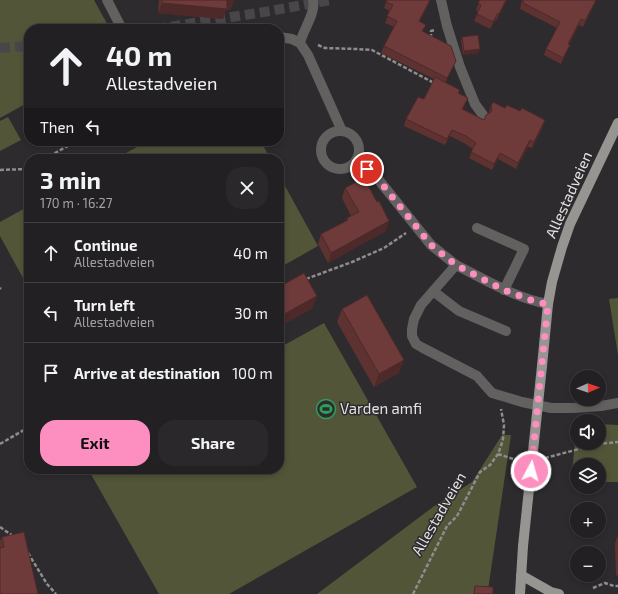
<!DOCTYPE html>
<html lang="en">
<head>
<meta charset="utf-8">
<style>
	:root { --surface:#222022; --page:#2a282a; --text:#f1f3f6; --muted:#a2a3a5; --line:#3f3e40; --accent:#fd8ec0 }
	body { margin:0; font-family:"Exo 2",sans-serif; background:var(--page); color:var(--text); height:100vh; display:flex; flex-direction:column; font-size:15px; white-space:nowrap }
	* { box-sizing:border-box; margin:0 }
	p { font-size:13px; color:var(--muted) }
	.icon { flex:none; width:22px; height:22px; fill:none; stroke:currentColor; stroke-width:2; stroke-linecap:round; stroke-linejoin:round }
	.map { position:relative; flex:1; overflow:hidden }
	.details { position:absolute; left:24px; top:154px; width:260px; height:320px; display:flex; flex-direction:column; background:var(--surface); border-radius:16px; box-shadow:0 2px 6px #0003,0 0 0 1px var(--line) }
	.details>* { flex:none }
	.hud { position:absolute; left:24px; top:24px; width:260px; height:122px; border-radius:16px; box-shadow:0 2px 6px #0003,0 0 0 1px var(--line); background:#222022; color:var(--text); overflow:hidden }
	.needle { width:26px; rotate:88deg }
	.controls { position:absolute; left:570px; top:370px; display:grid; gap:8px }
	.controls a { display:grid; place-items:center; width:36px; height:36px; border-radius:50%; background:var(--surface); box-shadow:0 2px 6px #0003,0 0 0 1px var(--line); font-size:20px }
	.pin { position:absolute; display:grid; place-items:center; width:34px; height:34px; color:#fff; margin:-17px; border:2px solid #fff; border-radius:50%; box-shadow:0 1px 4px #0007 }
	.me { position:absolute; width:44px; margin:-22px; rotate:6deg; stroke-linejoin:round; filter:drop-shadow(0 0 3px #0008) }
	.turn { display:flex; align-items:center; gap:14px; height:84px; padding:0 16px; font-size:18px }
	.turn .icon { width:52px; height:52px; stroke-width:2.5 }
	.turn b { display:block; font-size:28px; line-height:34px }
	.then { display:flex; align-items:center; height:38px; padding:0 16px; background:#0003; gap:8px; font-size:15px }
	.round { display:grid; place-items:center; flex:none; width:42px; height:42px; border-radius:16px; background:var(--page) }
	.head { display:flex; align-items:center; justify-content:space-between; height:68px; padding:0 16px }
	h1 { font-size:24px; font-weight:700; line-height:30px }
	.button { display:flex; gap:8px; margin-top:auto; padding:8px 16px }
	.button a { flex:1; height:46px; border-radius:16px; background:var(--accent); color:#111; font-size:16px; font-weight:700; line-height:46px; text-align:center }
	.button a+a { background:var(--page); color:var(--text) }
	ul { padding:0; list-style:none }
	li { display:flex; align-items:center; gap:12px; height:60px; padding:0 16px; border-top:1px solid var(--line) }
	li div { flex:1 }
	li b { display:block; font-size:15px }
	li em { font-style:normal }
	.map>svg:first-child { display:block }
	.green { fill:#535538 }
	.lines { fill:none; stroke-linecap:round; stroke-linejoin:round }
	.major-tunnel { stroke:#494649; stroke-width:10; stroke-dasharray:10 5; stroke-linecap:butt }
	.path { stroke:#8e8c8e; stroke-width:2.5; stroke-dasharray:4 2; stroke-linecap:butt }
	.minor { stroke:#626160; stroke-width:10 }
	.major { stroke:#979592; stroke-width:10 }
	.major-bridge { stroke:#979592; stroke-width:10 }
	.wall { fill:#5f3232 }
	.shaded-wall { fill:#4d2929 }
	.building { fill:#6e3a3a; stroke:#4d2929 }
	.route { stroke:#fd8ec0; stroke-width:7; stroke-dasharray:0 12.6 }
	.labels { text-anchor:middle; stroke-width:3; stroke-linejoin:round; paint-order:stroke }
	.street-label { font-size:15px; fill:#e3e1e3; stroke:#2e2b2e }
	.poi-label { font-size:15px; fill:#e3e1e3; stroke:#2e2b2e; text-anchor:start }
</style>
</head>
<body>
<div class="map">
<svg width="618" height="594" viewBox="0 0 618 594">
	<rect width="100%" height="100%" fill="#2e2b2e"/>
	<path class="green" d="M0,0H94L110,29H29V102L0,118Z
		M8,117L21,140L0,151V121Z
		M148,141H261L270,159H115Z
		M279,175L318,246L279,268Z
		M29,206V289L0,236V222Z
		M618,298V355L609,299Z
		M324,323L417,487L229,594H159L88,469H279V348Z
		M599,424L618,425V482H599V465H577V483H571L576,431H577V443H599Z
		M502,435H511L488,590V594H317L433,507L472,482Z"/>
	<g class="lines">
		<path class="major-tunnel" d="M156,29L270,11L330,0
			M0,48L29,46"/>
		<path class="path" d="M431,38V31L435,30
			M318,45L325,48L356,49L372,50L434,83
			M44,159L77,141
			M0,170L26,169L29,167
			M306,279L352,262L384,248L406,233
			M0,288L1,289
			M0,444L29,427
			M498,454L516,460L520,459
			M545,458L598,444L618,442
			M0,527L13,536
			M28,553L47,584L56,594
			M593,588L605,583L614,586H618
			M413,594L447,526L457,516L480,472L490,465L498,454L501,446L503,439L504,425L501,409"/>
		<path class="minor" d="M107,0L122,29
			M441,0L447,26L460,67L475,104L483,115
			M279,37L292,39L300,43L308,55L342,131
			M300,43C303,30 316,13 313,0
			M321 150a19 19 0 1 1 38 0a19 19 0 1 1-38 0Z
			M357,159L378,179L431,245L456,265L421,305L414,319L412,329V336L416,344L423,348L477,376L492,393L522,402L551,408H573L601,406L618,403
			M477,228L524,249L504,290
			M456,265C486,280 515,298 548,304
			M433,291L459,311L506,331"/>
		<path class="major" d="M542,366L548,304L552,282L562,247L570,224L618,123
			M521,575L551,592L559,594
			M520,594L523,546"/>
		<path class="major-bridge" d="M523,546L542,366"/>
	</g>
	<path class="wall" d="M159,0H234L230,10H226L223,19L158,13Z
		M480,0H507L496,21L495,20L490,29L474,21L478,12L476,10Z
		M522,0H596L594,5L583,27L579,25L569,45H570L567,51L561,64L544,55L546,49L557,28L520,9Z
		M386,2L428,6L419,22L423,32L453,67L445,83L459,93L468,98L463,109L484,120L489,113V112L491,106L543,127L532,148L528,147L516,169L498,159L492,170L469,158L473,149L464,143L450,136L445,145L404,126L406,119L424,99L434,79L381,53L384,46L394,27L385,23L390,11L384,8Z
		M462,37L480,49L478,53L463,55L461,41Z
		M345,188L386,231L328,263L318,244L321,234L346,221L347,218L351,216L342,198Z
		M342,309L399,373L374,387L337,322Z
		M2,537L38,594H0V541Z
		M617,537H618V575L616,576L615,544Z"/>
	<path class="shaded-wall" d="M227,0L234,1L230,10H226L223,19L158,13L162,3Z
		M430,0L428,6L416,28L419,21Z
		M506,0H507L496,21L499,14Z
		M596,0L594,5L583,27L585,21Z
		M498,13L495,20L490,29L493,22Z
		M581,19L579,25L566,50L568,44Z
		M570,45L567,51L561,64L563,58Z
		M480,49L478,53L463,55L464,51Z
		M456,61L453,67L445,85L447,78Z
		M545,120L543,127L532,148L534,142Z
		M452,130L450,136L445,145L447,139Z
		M530,140L528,147L516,169L518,163Z
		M500,153L498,159L492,170L494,164Z
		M389,221L386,231L328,263L331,253Z
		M317,296L312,309L279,327V317Z
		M404,360L399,373L374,387L379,374Z"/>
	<path class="building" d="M162,0H234V1L227,0V9L162,3Z
		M387,0H430L419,21L426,25L422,31L451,46L456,61L447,78L384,46L397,21L387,16L393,5L386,2Z
		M480,0H506L499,14L498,13L493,22L477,14L481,5L478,3Z
		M523,0H596L585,21L581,19L568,44L570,45L563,58L546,49L560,22L523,3Z
		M478,35L480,49L464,51L462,37Z
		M435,77L460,90L458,93L468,98L462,109L484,120L486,115L491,112L492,109L491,106L493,102L505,108L507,105L520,111L522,108L545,120L534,142L530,140L518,163L500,153L494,164L471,152L476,143L466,136L452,130L447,139L406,119L418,97L424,99Z
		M364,178L377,202L379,201L389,221L331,253L321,234L348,220L347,218L359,212L345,188Z
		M304,273L317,296L279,317V287Z
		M367,295L404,360L379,374L342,309Z
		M24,532L38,594H0V548L4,547L2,537Z
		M475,586L493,587V594H474Z"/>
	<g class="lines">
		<path class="route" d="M367,169L378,179L431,245L456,265L504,290L536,302L548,304L531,471"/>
	</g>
	<defs>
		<symbol id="stadium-ring" viewBox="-11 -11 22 22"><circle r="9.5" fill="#2e2b2e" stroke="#2e9e5b" stroke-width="1.5"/><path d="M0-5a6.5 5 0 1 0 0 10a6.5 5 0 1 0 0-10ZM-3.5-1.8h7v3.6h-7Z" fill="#2e9e5b"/></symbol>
	</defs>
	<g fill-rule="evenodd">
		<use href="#stadium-ring" x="315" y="398" width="22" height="22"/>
	</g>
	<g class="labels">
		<g class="street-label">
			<text transform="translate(569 195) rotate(-66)" y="5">Allestadveien</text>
			<text transform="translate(439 514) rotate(-60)" y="5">Allestadveien</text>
		</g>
		<g class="poi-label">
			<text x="340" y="414">Varden amfi</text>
		</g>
	</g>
</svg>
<div class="controls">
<a><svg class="needle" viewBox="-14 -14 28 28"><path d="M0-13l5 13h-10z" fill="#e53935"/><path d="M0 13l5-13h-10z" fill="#a2a3a5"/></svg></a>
<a><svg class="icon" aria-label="sound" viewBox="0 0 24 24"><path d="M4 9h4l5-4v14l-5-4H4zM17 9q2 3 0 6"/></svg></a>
<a><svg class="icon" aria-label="layers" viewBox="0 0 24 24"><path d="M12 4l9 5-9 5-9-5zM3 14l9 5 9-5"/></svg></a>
<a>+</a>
<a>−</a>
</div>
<div class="pin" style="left:367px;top:169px;background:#d93025"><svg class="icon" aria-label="arrive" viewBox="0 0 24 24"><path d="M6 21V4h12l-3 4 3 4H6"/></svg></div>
<svg class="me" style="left:531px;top:471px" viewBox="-20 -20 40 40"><circle r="17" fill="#fd8ec0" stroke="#fff" stroke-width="3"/><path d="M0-11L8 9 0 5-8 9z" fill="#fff"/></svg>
<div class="hud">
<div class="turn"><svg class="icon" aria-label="ahead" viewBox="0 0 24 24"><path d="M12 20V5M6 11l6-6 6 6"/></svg><div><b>40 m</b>Allestadveien</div></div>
<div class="then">Then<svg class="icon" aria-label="left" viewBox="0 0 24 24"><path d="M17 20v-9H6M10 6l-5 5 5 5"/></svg></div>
</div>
<section class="details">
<div class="head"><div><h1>3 min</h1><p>170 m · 16:27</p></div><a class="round"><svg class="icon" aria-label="close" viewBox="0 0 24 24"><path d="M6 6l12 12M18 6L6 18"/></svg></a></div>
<ul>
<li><svg class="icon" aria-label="ahead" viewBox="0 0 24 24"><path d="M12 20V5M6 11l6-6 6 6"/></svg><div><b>Continue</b><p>Allestadveien</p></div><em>40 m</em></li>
<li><svg class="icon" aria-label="left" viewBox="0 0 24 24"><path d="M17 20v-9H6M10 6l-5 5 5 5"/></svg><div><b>Turn left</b><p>Allestadveien</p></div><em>30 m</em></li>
<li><svg class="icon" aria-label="arrive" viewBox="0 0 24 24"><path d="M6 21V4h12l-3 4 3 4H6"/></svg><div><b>Arrive at destination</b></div><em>100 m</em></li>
</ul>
<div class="button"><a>Exit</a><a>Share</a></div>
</section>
</div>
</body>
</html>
